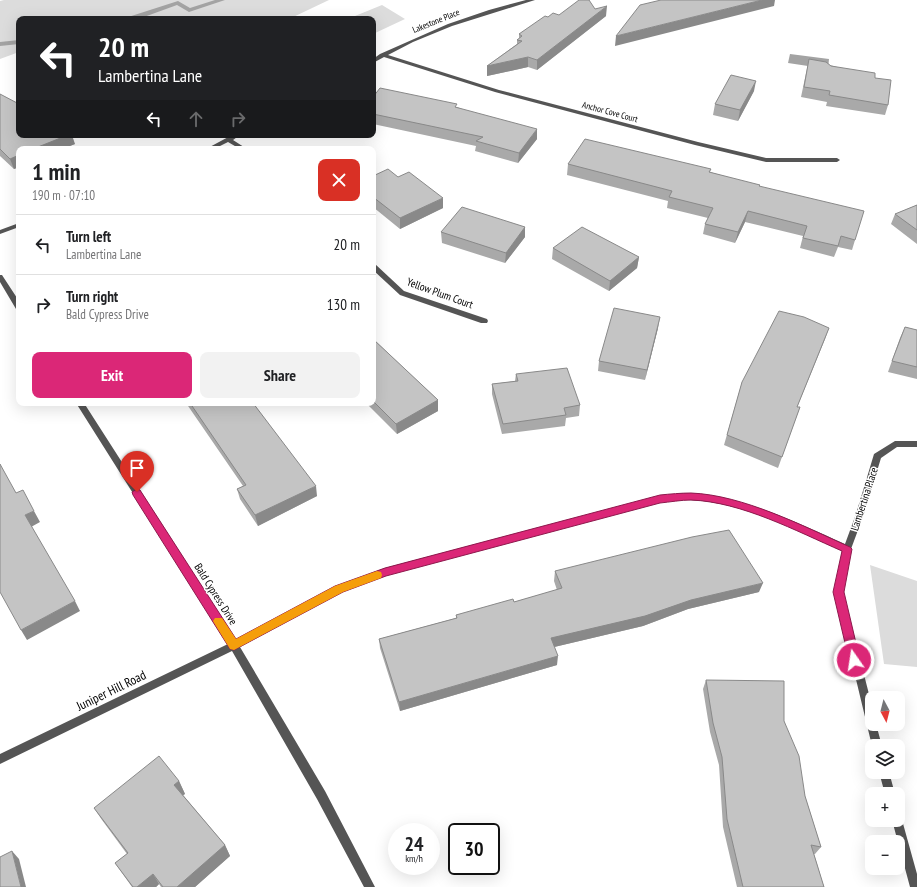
<!DOCTYPE html>
<html lang="en">
<head>
<meta charset="utf-8">
<style>
	:root { --surface:#fff; --page:#f2f2f2; --text:#202124; --muted:#757577; --line:#e0e0e0; --accent:#db2777 }
	body { margin:0; font-family:"PT Sans Narrow",sans-serif; background:var(--page); color:var(--text); height:100vh; display:flex; flex-direction:column; font-size:15px; white-space:nowrap }
	* { box-sizing:border-box; margin:0 }
	p { font-size:13px; color:var(--muted) }
	.icon { flex:none; width:22px; height:22px; fill:none; stroke:currentColor; stroke-width:2; stroke-linecap:round; stroke-linejoin:round }
	.map { position:relative; flex:1; overflow:hidden }
	.panel { position:absolute; left:16px; top:146px; width:360px; height:260px; display:flex; flex-direction:column; background:var(--surface); border-radius:8px; box-shadow:0 4px 16px #0002 }
	.panel>* { flex:none }
	.hud { position:absolute; left:16px; top:16px; width:360px; height:122px; border-radius:8px; box-shadow:0 4px 16px #0002; background:#202124; color:#fff; overflow:hidden }
	.needle { width:26px; rotate:173deg }
	.tools { position:absolute; left:865px; top:691px; display:grid; gap:8px }
	.tools a { display:grid; place-items:center; width:40px; height:40px; border-radius:8px; background:var(--surface); box-shadow:0 4px 16px #0002; font-size:20px }
	.speed { position:absolute; left:388px; top:823px; display:flex; gap:8px; font-size:20px; font-weight:700; text-align:center }
	.speed>* { display:grid; place-content:center; width:52px; height:52px; border-radius:50%; background:var(--surface); box-shadow:0 4px 16px #0002; line-height:1 }
	.speed small { font-size:10px; font-weight:400 }
	.speed .limit { border:2px solid #111; border-radius:6px; background:#fff; color:#111 }
	.pin { position:absolute; display:grid; place-items:center; width:34px; height:34px; color:#fff; margin:-41px -17px; border-radius:50% 50% 50% 0; rotate:-45deg; box-shadow:0 0 4px #0007 }
	.pin .icon { rotate:45deg }
	.me { position:absolute; width:44px; margin:-22px; rotate:347deg; stroke-linejoin:round; filter:drop-shadow(0 0 3px #0008) }
	.turn { display:flex; align-items:center; gap:14px; height:84px; padding:0 16px; font-size:18px }
	.turn .icon { width:52px; height:52px; stroke-width:2.5 }
	.turn b { display:block; font-size:28px; line-height:34px }
	.lanes { display:flex; align-items:center; height:38px; padding:0 16px; background:#0003; justify-content:center; gap:20px; direction:ltr }
	.lanes .off { opacity:.35 }
	.round { display:grid; place-items:center; flex:none; width:42px; height:42px; border-radius:8px; background:var(--page) }
	.headline { display:flex; align-items:center; justify-content:space-between; height:68px; padding:0 16px }
	h1 { font-size:24px; font-weight:700; line-height:30px }
	.cta { display:flex; gap:8px; margin-top:auto; padding:8px 16px }
	.cta a { flex:1; height:46px; border-radius:8px; background:var(--accent); color:#fff; font-size:16px; font-weight:700; line-height:46px; text-align:center }
	.cta a+a { background:var(--page); color:var(--text) }
	ul { padding:0; list-style:none }
	li { display:flex; align-items:center; gap:12px; height:60px; padding:0 16px; border-top:1px solid var(--line) }
	li div { flex:1 }
	li b { display:block; font-size:15px }
	li em { font-style:normal }
	.map>svg:first-child { display:block }
	.green { fill:#dcdcdc }
	.water { fill:#a3a3a3 }
	.lines { fill:none; stroke-linecap:round; stroke-linejoin:round }
	.stream { fill:#a3a3a3; fill-rule:evenodd }
	.street { fill:#555; fill-rule:evenodd }
	.wall { fill:#a9a9a9 }
	.shaded-wall { fill:#898989 }
	.building { fill:#c4c4c4; stroke:#898989 }
	.route { fill:#db2777; stroke:#8e194d }
	.slow { fill:#f59e0b }
	.labels { text-anchor:middle; stroke-width:3; stroke-linejoin:round; paint-order:stroke }
	.far-street-label { font-size:9px; fill:#000; stroke:#fff }
	.street-label { font-size:11px; fill:#000; stroke:#fff }
	.near-street-label { font-size:13px; fill:#000; stroke:#fff }
</style>
</head>
<body>
<div class="map">
<svg width="917" height="887" viewBox="0 0 917 887">
	<rect width="100%" height="100%" fill="#fff"/>
	<path class="green" d="M4,0H329L289,19H19V52L0,59V1Z
		M382,5L405,19L373,34V19H359L355,16Z
		M870,565L917,581V667L884,664Z"/>
	<path class="water" d="M790,54L829,59L828,69L788,63Z"/>
	<g class="lines">
		<path class="stream" d="M215,0H225L189,12L177,5L144,17L122,19L178,1L190,8Z
			M19,40V44L0,46V42Z"/>
		<path class="street" d="M526,0H535L452,26L413,42L388,55L499,90L698,142L766,158H837L840,160L837,162H766L695,145L495,92L384,57L373,63V59L380,54L448,24L489,10Z
			M232,135H240L233,140L247,149H240L228,142L214,149H206Z
			M19,223V227L0,234V230Z
			M373,264H375L404,291L487,319L488,321L487,323H481L400,295L373,270Z
			M0,275H2L19,301V309H16L0,282Z
			M76,403H84L236,640L336,586L385,568L660,496C669,495 678,493 688,493C743,496 795,522 845,544L856,514L874,454L895,441H917V447H897L881,458L864,514L851,549L843,592L872,706V724H876L882,746H872L835,592L842,551C793,529 743,502 688,500C678,500 669,501 660,502L386,575L342,592L240,647L325,791L375,887H364L317,799L232,651L0,764V754L228,644Z
			M879,772H889L895,794H885Z
			M898,815L901,816L902,820L917,874V887H910L892,820H898Z"/>
	</g>
	<path class="wall" d="M595,9L606,16L537,70L528,67L487,76V66L517,44V40L519,39V34L548,17Z
		M809,59L875,78L888,105L885,115L826,106L827,102L801,97Z
		M754,91L738,121L713,115L715,104Z
		M0,94L75,144L62,149H19V167L14,169L0,156Z
		M373,97L457,107L537,139L518,163L475,151L476,146L373,124Z
		M568,164L711,169L710,172L759,186L855,240L852,250L838,247L834,257L800,248L803,236L745,222L735,243L703,234L705,224L708,218L667,208L668,201L567,175Z
		M373,176L398,177L443,208L400,229L373,207Z
		M917,205V244L891,224L895,214Z
		M525,227V237L505,263L442,243L441,232Z
		M553,248L639,257L637,268L609,291L552,259Z
		M905,327L917,330V379L888,372L900,338Z
		M658,328L645,380L598,371L599,361Z
		M829,328L797,407H800L778,468L724,445L742,382Z
		M373,336V339L438,400V411L397,434L366,403H373Z
		M516,374L580,405L579,416L566,418L565,426L502,434L492,394V384L515,381Z
		M186,403H253L317,496L258,526L240,499L237,489L243,486Z
		M555,571L759,592L688,609L643,626L554,647L557,665L400,711L380,648L379,639L456,618V615L514,602L557,590L554,581Z
		M706,680L784,721L805,796L821,847L815,854H814L824,887H737L723,827L719,765L710,732L703,689Z
		M179,781L185,794L183,795L225,845L230,856L195,887H161L159,884L156,887H132L115,863L127,854L102,820L94,808Z"/>
	<path class="shaded-wall" d="M762,0H775L774,6L615,46L616,36Z
		M607,6L606,16L537,70V60Z
		M528,57V67L487,76V66Z
		M756,81L754,91L738,121L740,110Z
		M537,129V139L518,163L519,153Z
		M68,135H72L75,144L62,149H33Z
		M19,155V167L14,169L10,159Z
		M443,198V208L400,229V218Z
		M748,211L745,222L735,243L738,232Z
		M525,227V237L505,263L506,253Z
		M639,257L637,268L609,291L610,281Z
		M660,317L658,328L645,380L647,370Z
		M829,328L825,339L793,417L797,407Z
		M438,400V411L397,434L396,424Z
		M316,486L317,496L258,526L255,515Z
		M34,511L40,522L31,527L25,515Z
		M763,583L759,592L688,609L643,626L550,648L551,638L691,600Z
		M75,601L80,611L27,640L21,630Z
		M558,656L557,665L400,711L399,702Z
		M179,781L185,794L180,797L174,785Z
		M225,845L230,856L195,887H177Z
		M12,851L19,859L26,887H21Z
		M153,874L159,884L156,887H137Z"/>
	<path class="building" d="M579,0H589L595,9L607,6L537,60L528,57L487,66L522,41L517,40L522,36L519,34L545,16L548,17L553,13L559,15Z
		M661,0H762L616,36L640,5Z
		M809,59L826,62L831,66L875,73V78L891,80L888,105L829,95L830,91L804,87Z
		M731,75L756,81L740,110L715,104Z
		M380,88L457,104L455,107L537,129L519,153L476,141L483,137L373,114V97Z
		M0,94L19,104V135H68L33,149H19V155L10,159L0,149Z
		M585,139L711,169L709,172L760,185L759,186L864,211L855,240L841,236L838,246L803,238L807,226L748,211L738,232L705,224L713,208L669,197L672,191L568,164Z
		M388,169L398,177L409,172L443,198L400,218L373,197V176Z
		M917,205V230L895,214Z
		M462,207L525,227L506,253L441,232Z
		M582,227L639,257L610,281L553,248Z
		M614,308L660,317L647,370L599,361Z
		M779,311L804,317L829,328L797,407H800L782,457L727,435L742,382Z
		M905,327L917,330V367L892,361Z
		M373,339L438,400L396,424L373,401Z
		M567,368L580,405L564,408L566,415L503,424L492,384L518,381L516,374Z
		M190,403H253L316,486L255,515L237,489L246,485Z
		M0,464L16,493L23,490L34,511L25,515L75,601L21,630L0,592Z
		M729,530L763,583L691,600L645,616L551,638L558,656L399,702L379,639L457,618L456,615L513,599L514,602L562,588L555,571L692,537Z
		M706,680L784,681V721L799,756L805,796L821,847L811,845L824,887H743L727,819L722,757L713,723Z
		M159,756L179,781L174,785L225,845L177,887H163L153,874L137,887H133L115,863L128,853L94,808Z
		M12,851L21,887H0V857Z"/>
	<path class="route" d="M137,489L140,490L236,639L335,586L385,568L660,495C670,494 681,493 691,493C743,495 803,526 850,547L852,549L844,592L860,660L858,663L854,664L851,663L849,660L833,592L842,551C796,531 742,502 691,500C681,500 670,502 660,503L386,576L343,592L234,650L230,649L133,495L132,492Z"/>
	<path class="slow" d="M377,571L381,572L382,575L381,578L343,592L234,650L230,649L213,621L215,618H222L236,639L335,586Z"/>
	<g class="labels">
		<g class="far-street-label">
			<text transform="translate(436 21) rotate(-22)" y="3">Lakestone Place</text>
			<text transform="translate(610 112) rotate(15)" y="3">Anchor Cove Court</text>
		</g>
		<g class="street-label">
			<text transform="translate(440 293) rotate(20)" y="4">Yellow Plum Court</text>
			<text transform="translate(864 499) rotate(-72)" y="4">Lambertina Place</text>
			<text transform="translate(216 594) rotate(58)" y="4">Bald Cypress Drive</text>
		</g>
		<g class="near-street-label">
			<text transform="translate(111 690) rotate(-26)" y="5">Juniper Hill Road</text>
		</g>
	</g>
</svg>
<div class="tools">
<a><svg class="needle" viewBox="-14 -14 28 28"><path d="M0-13l5 13h-10z" fill="#e53935"/><path d="M0 13l5-13h-10z" fill="#757577"/></svg></a>
<a><svg class="icon" aria-label="layers" viewBox="0 0 24 24"><path d="M12 4l9 5-9 5-9-5zM3 14l9 5 9-5"/></svg></a>
<a>+</a>
<a>−</a>
</div>
<div class="speed"><div>24<small>km/h</small></div><div class="limit">30</div></div>
<div class="pin" style="left:137px;top:492px;background:#d93025"><svg class="icon" aria-label="arrive" viewBox="0 0 24 24"><path d="M6 21V4h12l-3 4 3 4H6"/></svg></div>
<svg class="me" style="left:854px;top:660px" viewBox="-20 -20 40 40"><circle r="17" fill="#db2777" stroke="#fff" stroke-width="3"/><path d="M0-11L8 9 0 5-8 9z" fill="#fff"/></svg>
<div class="hud">
<div class="turn"><svg class="icon" aria-label="left" viewBox="0 0 24 24"><path d="M17 20v-9H6M10 6l-5 5 5 5"/></svg><div><b>20 m</b>Lambertina Lane</div></div>
<div class="lanes"><svg class="icon" aria-label="left" viewBox="0 0 24 24"><path d="M17 20v-9H6M10 6l-5 5 5 5"/></svg><svg class="icon off" aria-label="ahead" viewBox="0 0 24 24"><path d="M12 20V5M6 11l6-6 6 6"/></svg><svg class="icon off" aria-label="right" viewBox="0 0 24 24"><path d="M7 20v-9h11M14 6l5 5-5 5"/></svg></div>
</div>
<section class="panel">
<div class="headline"><div><h1>1 min</h1><p>190 m · 07:10</p></div><a class="round" style="background:#d93025;color:#fff"><svg class="icon" aria-label="close" viewBox="0 0 24 24"><path d="M6 6l12 12M18 6L6 18"/></svg></a></div>
<ul>
<li><svg class="icon" aria-label="left" viewBox="0 0 24 24"><path d="M17 20v-9H6M10 6l-5 5 5 5"/></svg><div><b>Turn left</b><p>Lambertina Lane</p></div><em>20 m</em></li>
<li><svg class="icon" aria-label="right" viewBox="0 0 24 24"><path d="M7 20v-9h11M14 6l5 5-5 5"/></svg><div><b>Turn right</b><p>Bald Cypress Drive</p></div><em>130 m</em></li>
</ul>
<div class="cta"><a>Exit</a><a>Share</a></div>
</section>
</div>
</body>
</html>
